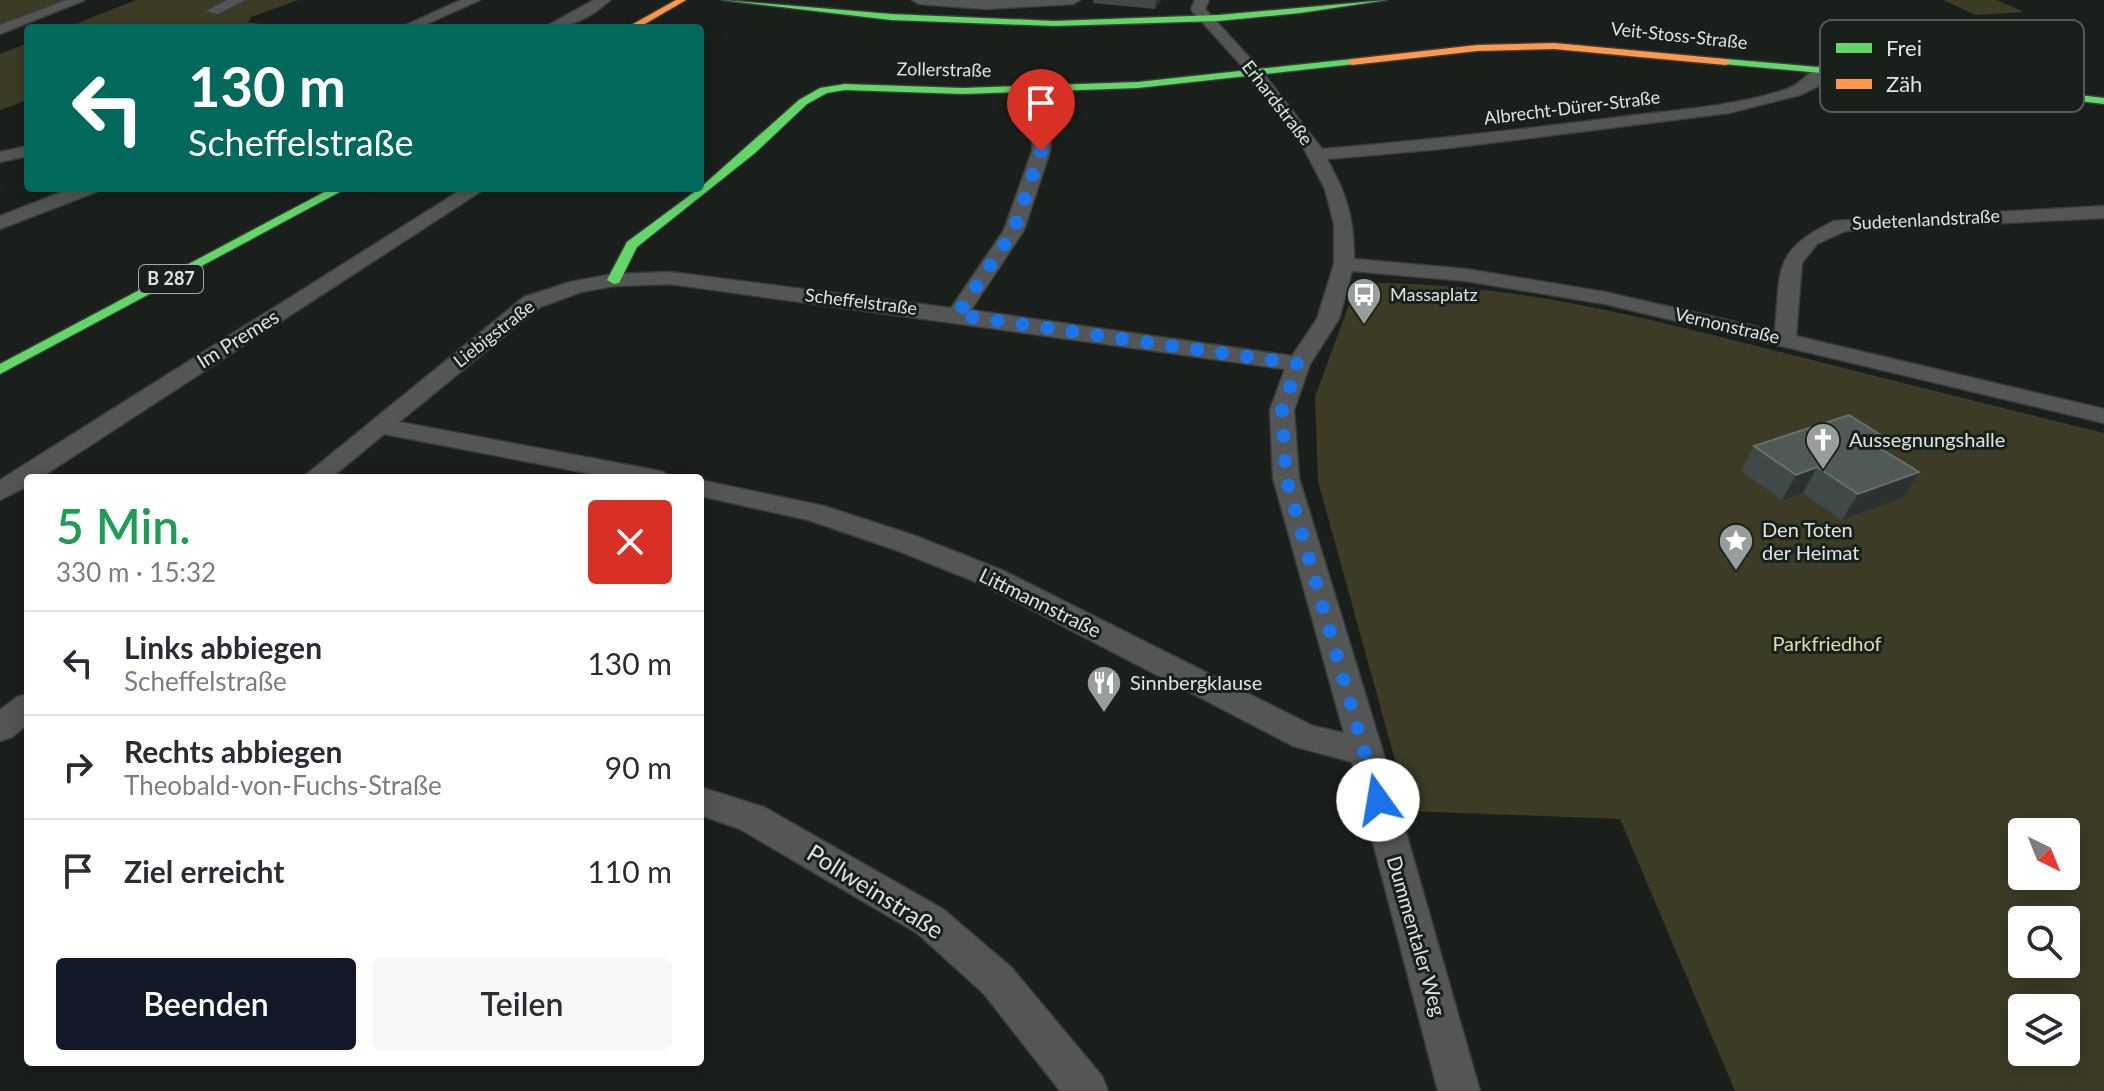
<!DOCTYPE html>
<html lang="de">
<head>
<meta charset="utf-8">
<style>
	:root { --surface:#fff; --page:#f7f7f7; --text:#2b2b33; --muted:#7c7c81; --line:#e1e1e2; --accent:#111827 }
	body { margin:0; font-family:Lato,sans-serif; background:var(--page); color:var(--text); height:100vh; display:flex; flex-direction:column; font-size:30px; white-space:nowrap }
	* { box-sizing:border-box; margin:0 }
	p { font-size:26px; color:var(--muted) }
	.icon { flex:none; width:44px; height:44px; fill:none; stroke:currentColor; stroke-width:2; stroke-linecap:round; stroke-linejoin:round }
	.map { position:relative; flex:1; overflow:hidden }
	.details { position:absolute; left:24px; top:474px; width:680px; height:592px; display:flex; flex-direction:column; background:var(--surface); border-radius:8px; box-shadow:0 4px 20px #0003 }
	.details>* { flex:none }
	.hud { position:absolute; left:24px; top:24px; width:680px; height:168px; border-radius:8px; box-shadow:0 4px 20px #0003; background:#00695c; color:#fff; overflow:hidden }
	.needle { width:52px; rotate:137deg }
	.buttons { position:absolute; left:2008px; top:818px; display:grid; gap:16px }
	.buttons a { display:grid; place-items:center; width:72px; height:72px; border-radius:8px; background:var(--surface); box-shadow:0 4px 20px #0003; font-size:40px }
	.pin { position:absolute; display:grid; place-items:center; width:68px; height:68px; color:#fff; margin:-82px -34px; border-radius:50% 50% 50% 0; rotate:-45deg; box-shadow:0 0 8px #0007 }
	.pin .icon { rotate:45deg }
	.me { position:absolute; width:88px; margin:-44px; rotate:347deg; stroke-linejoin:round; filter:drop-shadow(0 0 6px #0008) }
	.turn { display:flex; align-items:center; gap:28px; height:168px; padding:0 32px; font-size:36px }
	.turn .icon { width:104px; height:104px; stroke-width:2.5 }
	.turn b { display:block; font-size:56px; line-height:68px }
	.round { display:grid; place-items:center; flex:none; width:84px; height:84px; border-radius:8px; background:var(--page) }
	.overview { display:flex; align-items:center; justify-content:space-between; height:136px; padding:0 32px }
	h1 { font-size:48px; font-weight:600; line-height:60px; color:#1e9e55 }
	.primary-button { display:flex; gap:16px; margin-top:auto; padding:16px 32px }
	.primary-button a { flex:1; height:92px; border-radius:8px; background:var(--accent); color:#fff; font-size:32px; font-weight:600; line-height:92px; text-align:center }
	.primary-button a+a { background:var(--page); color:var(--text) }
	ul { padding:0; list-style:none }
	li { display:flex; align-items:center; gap:24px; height:104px; padding:0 32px; border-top:2px solid var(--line) }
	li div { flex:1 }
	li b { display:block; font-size:30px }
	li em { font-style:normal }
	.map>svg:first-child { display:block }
	.green { fill:#3c3b26; fill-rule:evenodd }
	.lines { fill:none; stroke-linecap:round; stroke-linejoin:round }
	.street-casing { stroke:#383c3a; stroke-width:3 }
	.fast-casing { stroke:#383c3a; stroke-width:3 }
	.slow-casing { stroke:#383c3a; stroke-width:3 }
	.street { fill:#535654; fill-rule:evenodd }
	.fast { fill:#63d668; fill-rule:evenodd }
	.slow { fill:#ff974d; fill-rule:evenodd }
	.wall { fill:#404947 }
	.shaded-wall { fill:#2a312f }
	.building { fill:#515957; stroke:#676f6c; stroke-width:2 }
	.route { stroke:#1a73e8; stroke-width:14; stroke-dasharray:0 25.2 }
	.labels { text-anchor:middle; stroke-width:6; stroke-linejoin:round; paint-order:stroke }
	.far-street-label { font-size:18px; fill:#dee3e0; stroke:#19201c }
	.shield { fill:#19201c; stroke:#a3a8a5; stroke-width:2 }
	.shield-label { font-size:18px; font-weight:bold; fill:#dee3e0 }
	.far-poi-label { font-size:18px; fill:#dee3e0; stroke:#19201c; text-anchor:start }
	.street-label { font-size:20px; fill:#dee3e0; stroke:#19201c }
	.poi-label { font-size:20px; fill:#dee3e0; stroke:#19201c; text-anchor:start }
	.park-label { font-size:20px; fill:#dfdca4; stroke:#19201c }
	.near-street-label { font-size:24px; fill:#dee3e0; stroke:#19201c }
	.key { fill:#19201c; stroke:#545a57; stroke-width:2 }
	.key-label { font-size:22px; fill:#dee3e0 }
</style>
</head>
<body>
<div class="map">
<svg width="2104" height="1091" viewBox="0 0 2104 1091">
	<rect width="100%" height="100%" fill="#1a1f1c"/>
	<path class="green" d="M0,0H67L0,25Z
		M136,0H298L251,17L248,22L261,24L251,28H65Z
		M1943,0H1996L2024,12L1976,15Z
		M28,43V100L0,110V54Z
		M1378,283C1519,285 1638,316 1773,350C1883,378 1994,406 2104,433V1091H1735L1620,819L1409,811L1318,481L1315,397L1351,299L1359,289ZM2022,832H2066V876H2022ZM2022,920H2066V964H2022ZM2022,1008H2066V1052H2022Z"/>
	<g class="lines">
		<defs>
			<path id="street" d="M66,0H85L0,34V25Z
				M227,0H245L218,14L206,11Z
				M461,0H480L418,28H399Z
				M594,0H610C592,18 568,28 543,28Z
				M912,0H1080L1073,4L985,9L919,4Z
				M1195,0H1209L1205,9L1260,69L1322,149C1419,141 1516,130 1613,118C1671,110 1732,107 1787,89C1804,83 1810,69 1821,65L1829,70L1817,87L1800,95L1729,113L1441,149L1327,159C1347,195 1354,218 1354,259L1466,269L1605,292L1775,331C1781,269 1772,251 1834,221L2104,206V218L1845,231L1817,244L1802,263L1796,336L2104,409V423L1605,304L1466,281L1352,271L1339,319L1310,364L1294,410L1299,478L1383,752L1480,1091H1438L1352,762L1293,746L984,585L896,550L808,520L700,496V480L824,506L916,536L1004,571L1313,726L1344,733L1273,478L1270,410L1285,369L670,284L614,286L581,292L540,307L399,422L655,470L664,472L668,478H612L384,434L331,478H302L524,297L570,282L614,274L670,272L951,308L1004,230L1032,151L1037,90L1045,85L1053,90L1050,151L1024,230L971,310L1292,356L1317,319L1334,264V224L1325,189L1300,141L1250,75L1193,12L1191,9Z
				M28,146V156L0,162V152Z
				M72,188H98L96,192L0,229V216Z
				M464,188H486L40,478H28V486L0,500V480Z
				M28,694V724L12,737L0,741V710L17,697Z
				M700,787L764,807L943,909L1012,968L1102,1076L1108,1091H1060L984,994L917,933L740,829L700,815Z"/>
			<path id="fast" d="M722,0L891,14L1054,21L1218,15L1387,0L1300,13L1218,21L1054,26L891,20Z
				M1352,59L1355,60V64L1138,88L963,94L845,90L827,93L807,104L755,153L637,247L619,283L614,284L607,280L627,242L700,188L799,100L820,88L845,84L963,88L1138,82Z
				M1726,59L1941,78L2104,98V104L1941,84L1723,64V60Z
				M332,188H347L0,374V364Z"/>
			<path id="slow" d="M676,0H686L638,28H626Z
				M1554,43L1726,59L1731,62L1726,65L1554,49L1477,51L1352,65L1347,62L1352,59L1477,45Z"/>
		</defs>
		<use href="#street" class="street-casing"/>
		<use href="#fast" class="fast-casing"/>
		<use href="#slow" class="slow-casing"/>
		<use href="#street" class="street"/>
		<use href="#fast" class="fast"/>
		<use href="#slow" class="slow"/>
	</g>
	<path class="wall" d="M1093,0H1161L1155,9L1093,3Z
		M1754,446L1886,452L1903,498L1842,520L1803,493L1782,500L1741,471Z"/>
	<path class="shaded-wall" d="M1156,0H1161L1155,9Z
		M1892,442L1877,467L1878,447Z
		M1817,467L1803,493L1782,500L1796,475Z
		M1919,472L1903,498L1842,520L1858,494Z"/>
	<path class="building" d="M1849,415L1892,442L1878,447L1919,472L1858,494L1817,467L1796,475L1754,446Z"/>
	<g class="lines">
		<path class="route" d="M1041,151L1014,230L957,315L1298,364L1282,410L1286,478L1378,800"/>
	</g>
	<defs>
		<symbol id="bus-pin" viewBox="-11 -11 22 30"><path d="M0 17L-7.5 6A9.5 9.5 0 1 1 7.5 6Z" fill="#999e9b" stroke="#19201c"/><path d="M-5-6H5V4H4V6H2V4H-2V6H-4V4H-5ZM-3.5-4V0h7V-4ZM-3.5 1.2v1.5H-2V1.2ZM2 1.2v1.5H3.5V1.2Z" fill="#fff"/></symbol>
		<symbol id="church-pin" viewBox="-11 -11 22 30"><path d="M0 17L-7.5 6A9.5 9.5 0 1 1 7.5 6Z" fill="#999e9b" stroke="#19201c"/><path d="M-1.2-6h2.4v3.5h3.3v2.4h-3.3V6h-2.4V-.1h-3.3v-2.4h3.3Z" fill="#fff"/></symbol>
		<symbol id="sight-pin" viewBox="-11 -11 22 30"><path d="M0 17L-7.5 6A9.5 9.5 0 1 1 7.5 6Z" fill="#999e9b" stroke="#19201c"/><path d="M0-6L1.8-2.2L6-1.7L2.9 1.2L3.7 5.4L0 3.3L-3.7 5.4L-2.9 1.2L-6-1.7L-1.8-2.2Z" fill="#fff"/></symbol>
		<symbol id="restaurant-pin" viewBox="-11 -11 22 30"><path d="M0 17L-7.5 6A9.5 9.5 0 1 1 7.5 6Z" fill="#999e9b" stroke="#19201c"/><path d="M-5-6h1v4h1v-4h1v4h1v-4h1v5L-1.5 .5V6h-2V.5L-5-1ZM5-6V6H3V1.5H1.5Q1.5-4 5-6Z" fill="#fff"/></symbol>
	</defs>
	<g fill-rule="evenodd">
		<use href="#bus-pin" x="1344" y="275" width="40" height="54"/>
		<use href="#church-pin" x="1803" y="420" width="40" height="54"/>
		<use href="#sight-pin" x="1716" y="521" width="40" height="54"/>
		<use href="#restaurant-pin" x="1084" y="663" width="40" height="54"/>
	</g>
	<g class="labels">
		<g class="far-street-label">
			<text transform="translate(1679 36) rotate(6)" y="6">Veit-Stoss-Straße</text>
			<text transform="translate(944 70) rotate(1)" y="6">Zollerstraße</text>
			<text transform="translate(1277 103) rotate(52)" y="6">Erhardstraße</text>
			<text transform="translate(1572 108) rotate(-7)" y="6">Albrecht-Dürer-Straße</text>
			<text transform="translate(1926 220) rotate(-3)" y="6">Sudetenlandstraße</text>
			<text transform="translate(861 302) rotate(7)" y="6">Scheffelstraße</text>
			<text transform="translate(1727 326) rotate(13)" y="6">Vernonstraße</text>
			<text transform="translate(494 334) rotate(-38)" y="6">Liebigstraße</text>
		</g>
		<rect class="shield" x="139" y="265" width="64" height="28" rx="6"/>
		<g class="shield-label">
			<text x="171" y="285">B 287</text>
		</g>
		<g class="far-poi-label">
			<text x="1390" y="301">Massaplatz</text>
		</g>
		<g class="street-label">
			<text transform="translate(238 339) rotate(-32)" y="7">Im Premes</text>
			<text transform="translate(1040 603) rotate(26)" y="7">Littmannstraße</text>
			<text transform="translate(1416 936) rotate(74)" y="7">Dummentaler Weg</text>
		</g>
		<g class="poi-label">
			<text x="1849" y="447">Aussegnungshalle</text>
			<text x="1762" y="537">Den Toten<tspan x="1762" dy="23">der Heimat</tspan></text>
			<text x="1130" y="690">Sinnbergklause</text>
		</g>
		<g class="park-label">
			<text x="1827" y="651">Parkfriedhof</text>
		</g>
		<g class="near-street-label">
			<text transform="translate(875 892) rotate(32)" y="8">Pollweinstraße</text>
		</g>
	</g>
	<rect x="1820" y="20" width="264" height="92" rx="12" class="key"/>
	<rect x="1836" y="43" width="36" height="10" fill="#63d668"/>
	<rect x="1836" y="79" width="36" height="10" fill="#ff974d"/>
	<g class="key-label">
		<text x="1886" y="56">Frei</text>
		<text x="1886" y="92">Zäh</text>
	</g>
</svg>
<div class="buttons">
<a><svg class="needle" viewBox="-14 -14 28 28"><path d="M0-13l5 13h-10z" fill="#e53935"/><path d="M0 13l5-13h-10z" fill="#7c7c81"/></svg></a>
<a><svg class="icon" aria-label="search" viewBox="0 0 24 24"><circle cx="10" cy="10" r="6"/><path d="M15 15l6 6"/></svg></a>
<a><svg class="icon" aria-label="layers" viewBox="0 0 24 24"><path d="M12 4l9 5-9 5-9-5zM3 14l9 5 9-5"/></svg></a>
</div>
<div class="pin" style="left:1041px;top:151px;background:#d93025"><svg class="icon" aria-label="arrive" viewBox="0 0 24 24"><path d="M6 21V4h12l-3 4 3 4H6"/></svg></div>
<svg class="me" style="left:1378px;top:800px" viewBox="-20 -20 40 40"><circle r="19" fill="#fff"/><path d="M0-13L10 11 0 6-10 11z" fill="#1a73e8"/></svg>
<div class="hud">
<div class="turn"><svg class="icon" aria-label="left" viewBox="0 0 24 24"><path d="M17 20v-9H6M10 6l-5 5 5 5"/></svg><div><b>130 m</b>Scheffelstraße</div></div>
</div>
<section class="details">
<div class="overview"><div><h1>5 Min.</h1><p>330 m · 15:32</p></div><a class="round" style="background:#d93025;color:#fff"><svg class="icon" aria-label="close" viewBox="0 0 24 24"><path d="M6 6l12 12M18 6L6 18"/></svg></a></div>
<ul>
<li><svg class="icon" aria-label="left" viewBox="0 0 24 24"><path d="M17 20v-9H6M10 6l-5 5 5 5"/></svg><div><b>Links abbiegen</b><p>Scheffelstraße</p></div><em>130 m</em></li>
<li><svg class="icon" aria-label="right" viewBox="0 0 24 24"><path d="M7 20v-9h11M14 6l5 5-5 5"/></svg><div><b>Rechts abbiegen</b><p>Theobald-von-Fuchs-Straße</p></div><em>90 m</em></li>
<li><svg class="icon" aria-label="arrive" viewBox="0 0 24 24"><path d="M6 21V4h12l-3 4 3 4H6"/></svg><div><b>Ziel erreicht</b></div><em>110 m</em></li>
</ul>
<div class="primary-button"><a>Beenden</a><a>Teilen</a></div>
</section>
</div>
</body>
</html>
